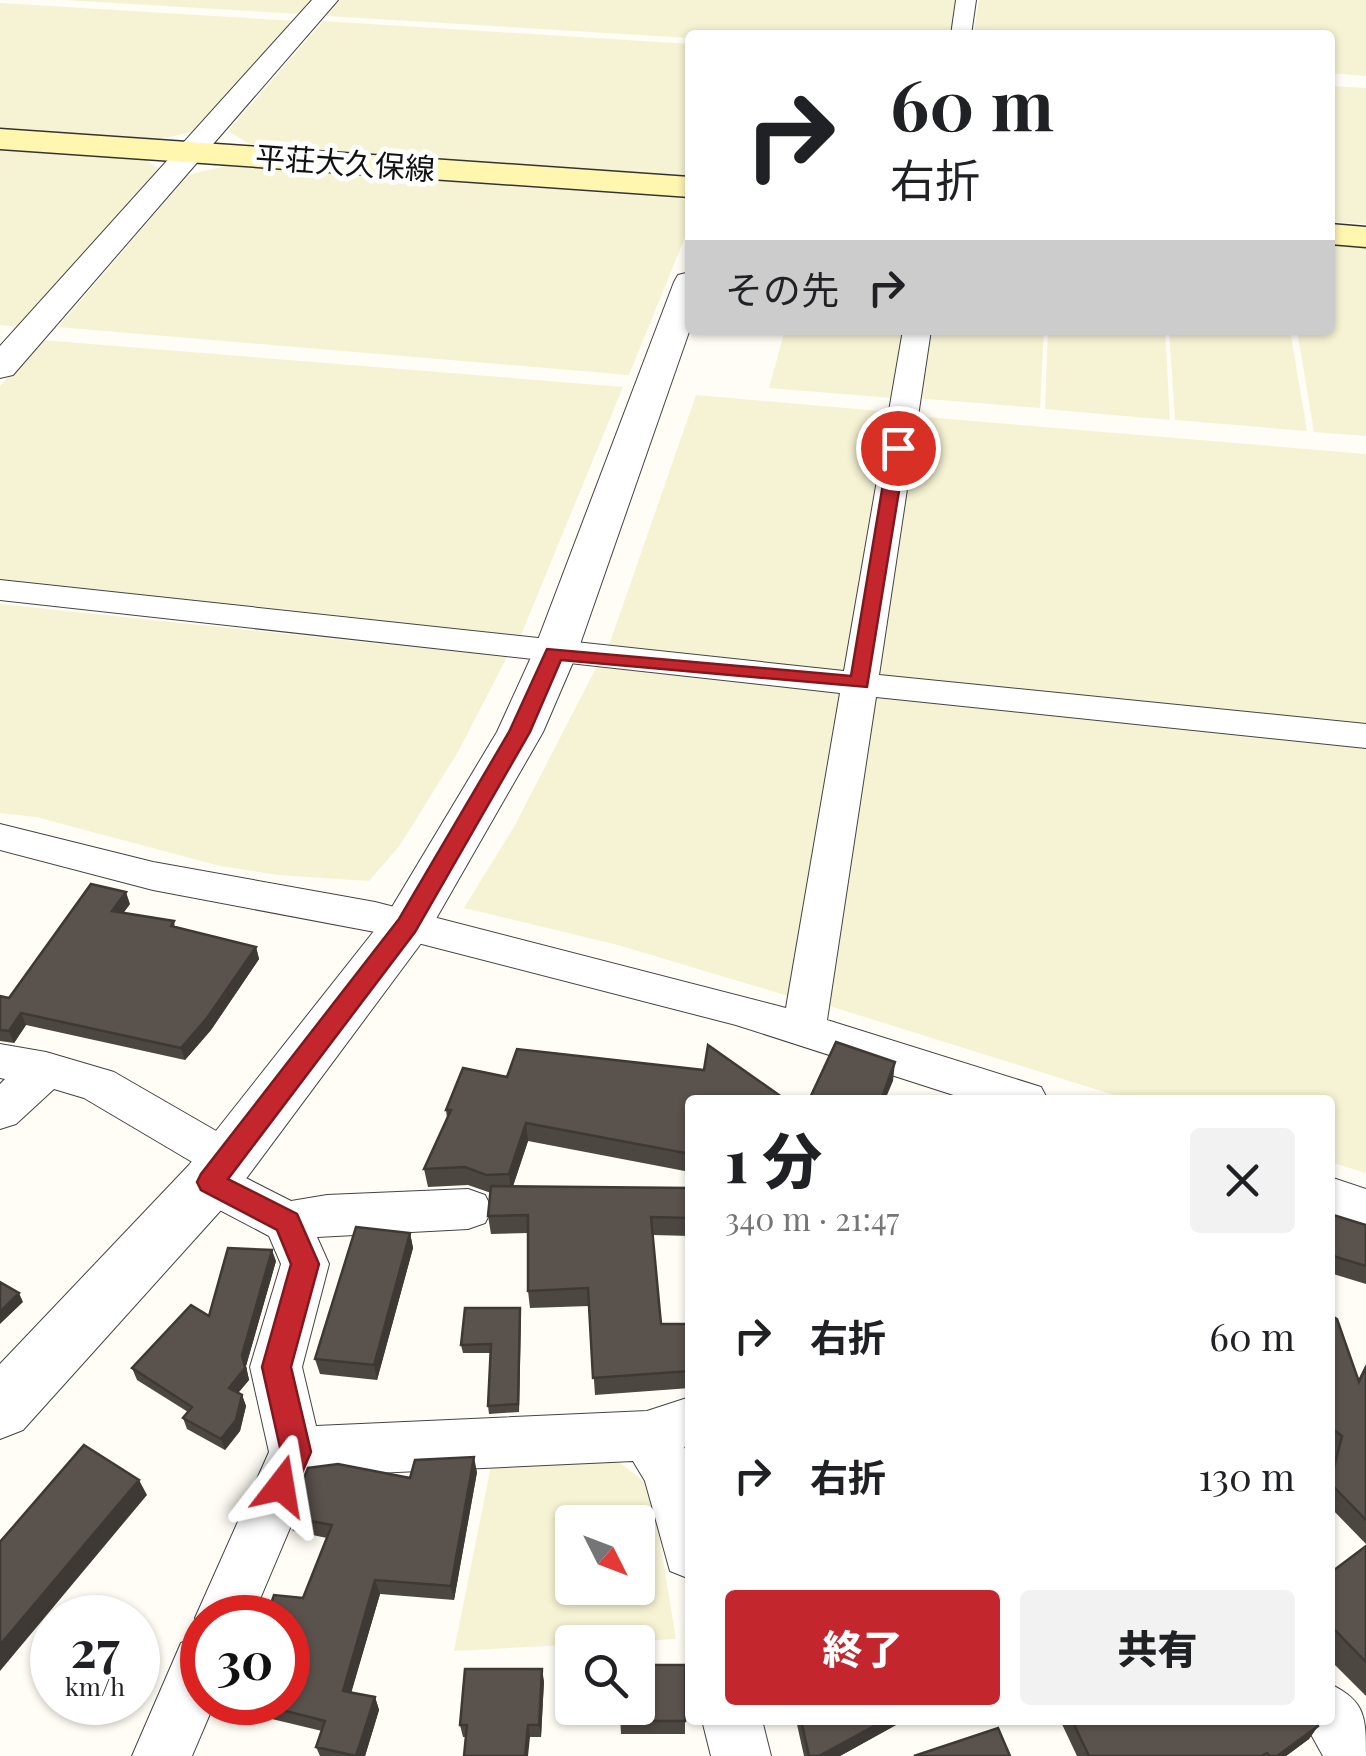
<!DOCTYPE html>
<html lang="ja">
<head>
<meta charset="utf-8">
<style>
	:root { --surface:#fff; --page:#f2f2f2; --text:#202124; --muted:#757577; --accent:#c4262e }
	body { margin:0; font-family:"Playfair Display","Noto Sans JP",serif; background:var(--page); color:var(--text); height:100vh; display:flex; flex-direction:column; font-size:38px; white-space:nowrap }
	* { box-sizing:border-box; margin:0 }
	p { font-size:32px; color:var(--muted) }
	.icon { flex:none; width:55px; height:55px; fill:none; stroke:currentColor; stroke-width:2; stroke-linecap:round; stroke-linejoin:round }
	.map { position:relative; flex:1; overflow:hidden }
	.panel { position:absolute; left:685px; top:1095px; width:650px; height:630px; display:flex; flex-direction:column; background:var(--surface); border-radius:10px; box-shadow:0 2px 8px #0004 }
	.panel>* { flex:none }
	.top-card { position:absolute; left:685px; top:30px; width:650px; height:305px; border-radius:10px; box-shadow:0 2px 8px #0004; background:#fff; color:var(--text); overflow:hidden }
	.needle { width:65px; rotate:132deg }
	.fabs { position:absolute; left:555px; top:1505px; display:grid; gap:20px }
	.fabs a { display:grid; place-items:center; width:100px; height:100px; border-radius:10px; background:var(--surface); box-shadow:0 2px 8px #0004; font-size:50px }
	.speed { position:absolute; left:30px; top:1595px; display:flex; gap:20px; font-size:50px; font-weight:700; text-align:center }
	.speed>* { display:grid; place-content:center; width:130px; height:130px; border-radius:50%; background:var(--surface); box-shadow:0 2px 8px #0004; line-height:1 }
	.speed small { font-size:25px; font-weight:400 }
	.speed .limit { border:15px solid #d22; background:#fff; color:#111 }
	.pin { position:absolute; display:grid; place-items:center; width:85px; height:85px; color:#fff; margin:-42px; border:5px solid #fff; border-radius:50%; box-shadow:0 2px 10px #0007 }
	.me { position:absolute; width:110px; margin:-55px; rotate:14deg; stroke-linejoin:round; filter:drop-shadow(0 0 8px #0008) }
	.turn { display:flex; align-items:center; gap:35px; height:210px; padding:0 40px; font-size:45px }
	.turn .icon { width:130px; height:130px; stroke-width:2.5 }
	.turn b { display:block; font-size:70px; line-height:85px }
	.then { display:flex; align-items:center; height:95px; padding:0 40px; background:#0003; gap:20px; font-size:38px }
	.round { display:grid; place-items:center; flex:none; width:105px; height:105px; border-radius:10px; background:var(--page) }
	.summary { display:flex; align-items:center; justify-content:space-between; height:170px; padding:0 40px }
	h1 { font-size:60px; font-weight:800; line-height:75px }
	.cta { display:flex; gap:20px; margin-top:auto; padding:20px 40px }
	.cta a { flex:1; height:115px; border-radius:10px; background:var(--accent); color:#fff; font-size:40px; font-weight:800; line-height:115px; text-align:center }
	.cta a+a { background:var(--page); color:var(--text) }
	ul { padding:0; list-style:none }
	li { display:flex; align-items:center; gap:30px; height:140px; padding:0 40px }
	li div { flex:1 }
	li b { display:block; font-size:38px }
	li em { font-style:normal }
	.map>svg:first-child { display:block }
	.farmland { fill:#f6f3d4; fill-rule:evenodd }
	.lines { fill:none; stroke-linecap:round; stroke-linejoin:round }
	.minor-casing { stroke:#444; stroke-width:2 }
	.tertiary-casing { stroke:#444; stroke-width:2 }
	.secondary-casing { stroke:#333; stroke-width:3 }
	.minor { fill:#fff; fill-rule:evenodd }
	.tertiary { fill:#fff; fill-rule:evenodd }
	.secondary { fill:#fff6b0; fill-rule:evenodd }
	.wall { fill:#4d4742 }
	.shaded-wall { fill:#3f3936 }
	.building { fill:#5a524d; stroke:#3f3936; stroke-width:2.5 }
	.route { fill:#c4262e; stroke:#7f191e; stroke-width:2.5 }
	.labels { text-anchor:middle; stroke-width:10; stroke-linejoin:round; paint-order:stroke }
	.far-street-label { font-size:30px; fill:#111; stroke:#fff }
</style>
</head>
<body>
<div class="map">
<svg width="1366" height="1756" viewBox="0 0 1366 1756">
	<rect width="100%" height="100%" fill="#fffdf5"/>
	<path class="farmland" d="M63,0H314L301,14Z
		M340,0H960L954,35H690V38L326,16Z
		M979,0H1366V76L1330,73V35H973Z
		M0,3L297,21L199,130L157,140L0,130Z
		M323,21L690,44V178L257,148L228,131Z
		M1330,86L1366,88V224L1330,222Z
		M0,147L142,157L163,172L23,327L0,325Z
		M225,166L690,199V225L629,375L58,327L188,175Z
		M1330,244L1366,247V436L1314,432L1297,330H1330Z
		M785,330H904L892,398L769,388Z
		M925,330H1044L1040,408L915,398Z
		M1048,330H1165L1170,420L1045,409Z
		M1169,330H1290L1307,431L1175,420Z
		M41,340L623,387L521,635L0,584V386Z
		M696,395L891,412L847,672L608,648Z
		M913,416L1366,454V728L874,678Z
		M0,604L507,657L458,752L400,845L369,881L278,875L220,866L36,817L0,813Z
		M598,664L844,692L795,998L618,945L464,908L515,825Z
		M870,693L1366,744V1173L1330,1162V1100H1130L820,1003Z
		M605,1451L651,1487L676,1639L454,1651L493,1456ZM572,1522H638V1588H572Z"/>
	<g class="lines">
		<defs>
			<path id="minor" d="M956,0H976L971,35H951Z
				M903,330H931L879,675L1366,724V748L876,697L827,1020L1041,1087L1048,1100H969L736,1025L375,932L153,890L0,850V824L153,862L375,902L786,1008L840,693L0,600V580L844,671Z
				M0,1044L46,1052L114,1072L244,1147L251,1160L240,1175L291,1201L327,1195L468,1189L485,1195L492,1209L485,1223L468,1229L317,1237L329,1264L302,1367L316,1426L647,1411L690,1397V1445L684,1447L690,1457V1579L670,1571L645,1481L633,1461L312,1476L252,1618H202V1702H215L192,1756H132L181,1643L202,1635L195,1618L269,1452L250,1367L281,1264L269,1236L193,1196L187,1182L193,1168L199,1166L84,1098L54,1089L16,1124L0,1129V1084L5,1079L0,1078Z
				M1330,1177L1366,1189V1229L1330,1217Z
				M1330,1684C1366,1701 1366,1718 1366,1756H1323L1303,1720H1330Z
				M702,1720H762L771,1756H711Z"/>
			<path id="tertiary" d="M312,0H338L13,375L0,378V346Z
				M690,272V329L577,653L543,732L425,938L231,1199L23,1430L0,1439V1364L189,1165L389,912L497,732L533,653L674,282L678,275Z"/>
			<path id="secondary" d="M0,129L690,177V197L0,149Z
				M1330,224L1366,227V247L1330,244Z"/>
		</defs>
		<use href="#minor" class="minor-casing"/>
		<use href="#tertiary" class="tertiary-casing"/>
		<use href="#secondary" class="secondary-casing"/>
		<use href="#minor" class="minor"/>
		<use href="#tertiary" class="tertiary"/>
		<use href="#secondary" class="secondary"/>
	</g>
	<path class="wall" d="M130,904L123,913L174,921L175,927L256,947L259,959L211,1030L185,1060L26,1025L14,1043L0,1041V996L9,998Z
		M507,1077L786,1100H690V1172L528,1141L513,1186L690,1188V1236L653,1235L661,1324H690V1388L595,1395L589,1306L530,1308L528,1291V1233L491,1234L488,1216L491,1193L468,1185L428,1187L424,1169L447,1118L446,1110Z
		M1330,1214L1366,1225V1284L1330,1273Z
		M410,1233L413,1248L377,1380L320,1374L315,1359Z
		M276,1261L246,1366L249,1380L238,1393L242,1395L246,1406L240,1431L225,1450L187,1429L183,1418L188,1412L137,1380L132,1368L209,1316Z
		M520,1308L519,1412L489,1414L488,1406L491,1353H463L461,1345Z
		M1330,1315L1358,1380L1366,1364V1544L1330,1507V1464L1333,1452L1330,1449Z
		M477,1472L454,1600L380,1594L351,1692L375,1697L379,1710L365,1756H320L316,1747L322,1731L243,1712L238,1702H288L303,1598L327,1538L293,1531L288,1517L410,1478Z
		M1366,1546V1696L1330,1660V1573Z
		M685,1665V1734H621L620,1716L600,1717V1708H638Z
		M544,1681L541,1737H463L460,1725Z
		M796,1720H905L840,1756H804Z
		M1060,1720H1315L1318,1726L1309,1739L1286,1756H1077Z"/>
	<path class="shaded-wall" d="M126,892L130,904L116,923L112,911Z
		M256,947L259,959L211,1030L185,1060L181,1048Z
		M21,1013L26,1025L14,1043L9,1031Z
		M895,1062L893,1081L885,1100H881Z
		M526,1123L528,1141L511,1192L509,1174Z
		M410,1233L413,1248L377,1380L374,1365Z
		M272,1250L276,1261L246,1366L249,1380L233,1399L229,1388L242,1355Z
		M19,1293L23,1302L0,1324V1312Z
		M520,1308L521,1316L519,1412L518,1404Z
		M242,1395L246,1406L240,1431L225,1450L221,1439Z
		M474,1457L477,1472L454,1600L451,1586Z
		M139,1480L147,1495L0,1671V1645Z
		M375,1580L380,1594L348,1704L343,1691Z
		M542,1669L544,1681L541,1737L539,1725Z
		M375,1697L379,1710L365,1756H356Z
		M885,1720H905L840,1756H819Z
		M528,1725L530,1737L528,1756H525Z
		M1318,1726L1309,1739L1286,1756H1277Z"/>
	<path class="building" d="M91,884L126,892L112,911L174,921L171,926L256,947L207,1018L181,1048L21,1013L9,1031L0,1030V996L9,998Z
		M836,1042L895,1062L881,1100H809Z
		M708,1045L786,1100H690V1154L526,1123L509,1174L486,1175L465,1167L424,1169L451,1110H446L463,1068L507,1077L517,1049L704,1070Z
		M491,1186L690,1188V1218L651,1217L661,1324H690V1371L593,1378L588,1288L528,1291V1215L488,1216Z
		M1330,1214L1366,1225V1266L1330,1255Z
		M356,1227L410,1233L374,1365L315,1359Z
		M228,1248L272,1250L242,1355L245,1368L229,1388L242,1395L236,1420L221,1439L183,1418L192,1407L132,1368L191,1305L209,1316Z
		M0,1282L19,1293L0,1312Z
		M465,1308H520L518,1404L488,1406L491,1344L461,1345Z
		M1330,1315L1337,1319L1359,1382L1366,1367V1520L1330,1483L1342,1436L1330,1427Z
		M84,1445L139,1480L0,1645V1542Z
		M474,1457L451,1586L375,1580L343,1691L375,1697L356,1756L316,1747L325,1721L250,1702H288V1618H266L274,1595L303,1598L332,1525L288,1517L308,1468L338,1464L410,1478L415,1460Z
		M1366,1546V1662L1330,1625V1573Z
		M638,1665H685V1721H620V1708H638Z
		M465,1669H542L539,1725H528L525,1756H464L467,1725H460Z
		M801,1720H885L819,1756H809Z
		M1072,1720H1315L1318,1726L1277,1756H1270L1267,1753L1261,1756H1089Z
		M998,1728L1010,1756H914Z"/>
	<path class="route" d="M898,443L906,448L867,687L561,660L530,732L415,932L228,1179L297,1214L319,1264L291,1367L311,1452L292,1496L281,1500L270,1496L266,1486L281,1452L262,1367L291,1264L277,1230L201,1190L197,1182L201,1174L399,919L509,732L547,649L851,676L889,448Z"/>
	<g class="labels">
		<g class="far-street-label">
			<text transform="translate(345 164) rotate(4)" y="10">平荘大久保線</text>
		</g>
	</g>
</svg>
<div class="fabs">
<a><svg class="needle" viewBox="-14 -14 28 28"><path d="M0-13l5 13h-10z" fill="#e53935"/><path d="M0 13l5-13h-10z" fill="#757577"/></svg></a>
<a><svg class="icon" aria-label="search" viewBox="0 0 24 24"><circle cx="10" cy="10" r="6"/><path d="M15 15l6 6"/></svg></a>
</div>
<div class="speed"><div>27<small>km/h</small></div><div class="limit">30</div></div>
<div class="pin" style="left:898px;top:448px;background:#d93025"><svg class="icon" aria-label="arrive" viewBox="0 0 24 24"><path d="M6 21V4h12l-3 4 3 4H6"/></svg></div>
<svg class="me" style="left:281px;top:1486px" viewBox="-20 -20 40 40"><path d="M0-17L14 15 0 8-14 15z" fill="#c4262e" stroke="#fff" stroke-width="4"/></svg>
<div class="top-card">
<div class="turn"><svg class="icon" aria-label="right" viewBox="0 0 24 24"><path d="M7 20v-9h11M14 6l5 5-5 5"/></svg><div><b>60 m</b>右折</div></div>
<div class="then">その先<svg class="icon" aria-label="right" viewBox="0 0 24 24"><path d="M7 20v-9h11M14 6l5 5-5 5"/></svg></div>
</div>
<section class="panel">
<div class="summary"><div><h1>1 分</h1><p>340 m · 21:47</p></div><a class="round"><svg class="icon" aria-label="close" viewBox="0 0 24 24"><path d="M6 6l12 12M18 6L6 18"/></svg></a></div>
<ul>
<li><svg class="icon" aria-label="right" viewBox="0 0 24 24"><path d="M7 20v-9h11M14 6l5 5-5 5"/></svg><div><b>右折</b></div><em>60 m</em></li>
<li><svg class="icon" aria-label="right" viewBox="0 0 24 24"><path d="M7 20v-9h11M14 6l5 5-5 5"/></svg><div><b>右折</b></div><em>130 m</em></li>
</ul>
<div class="cta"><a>終了</a><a>共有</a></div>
</section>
</div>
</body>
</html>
